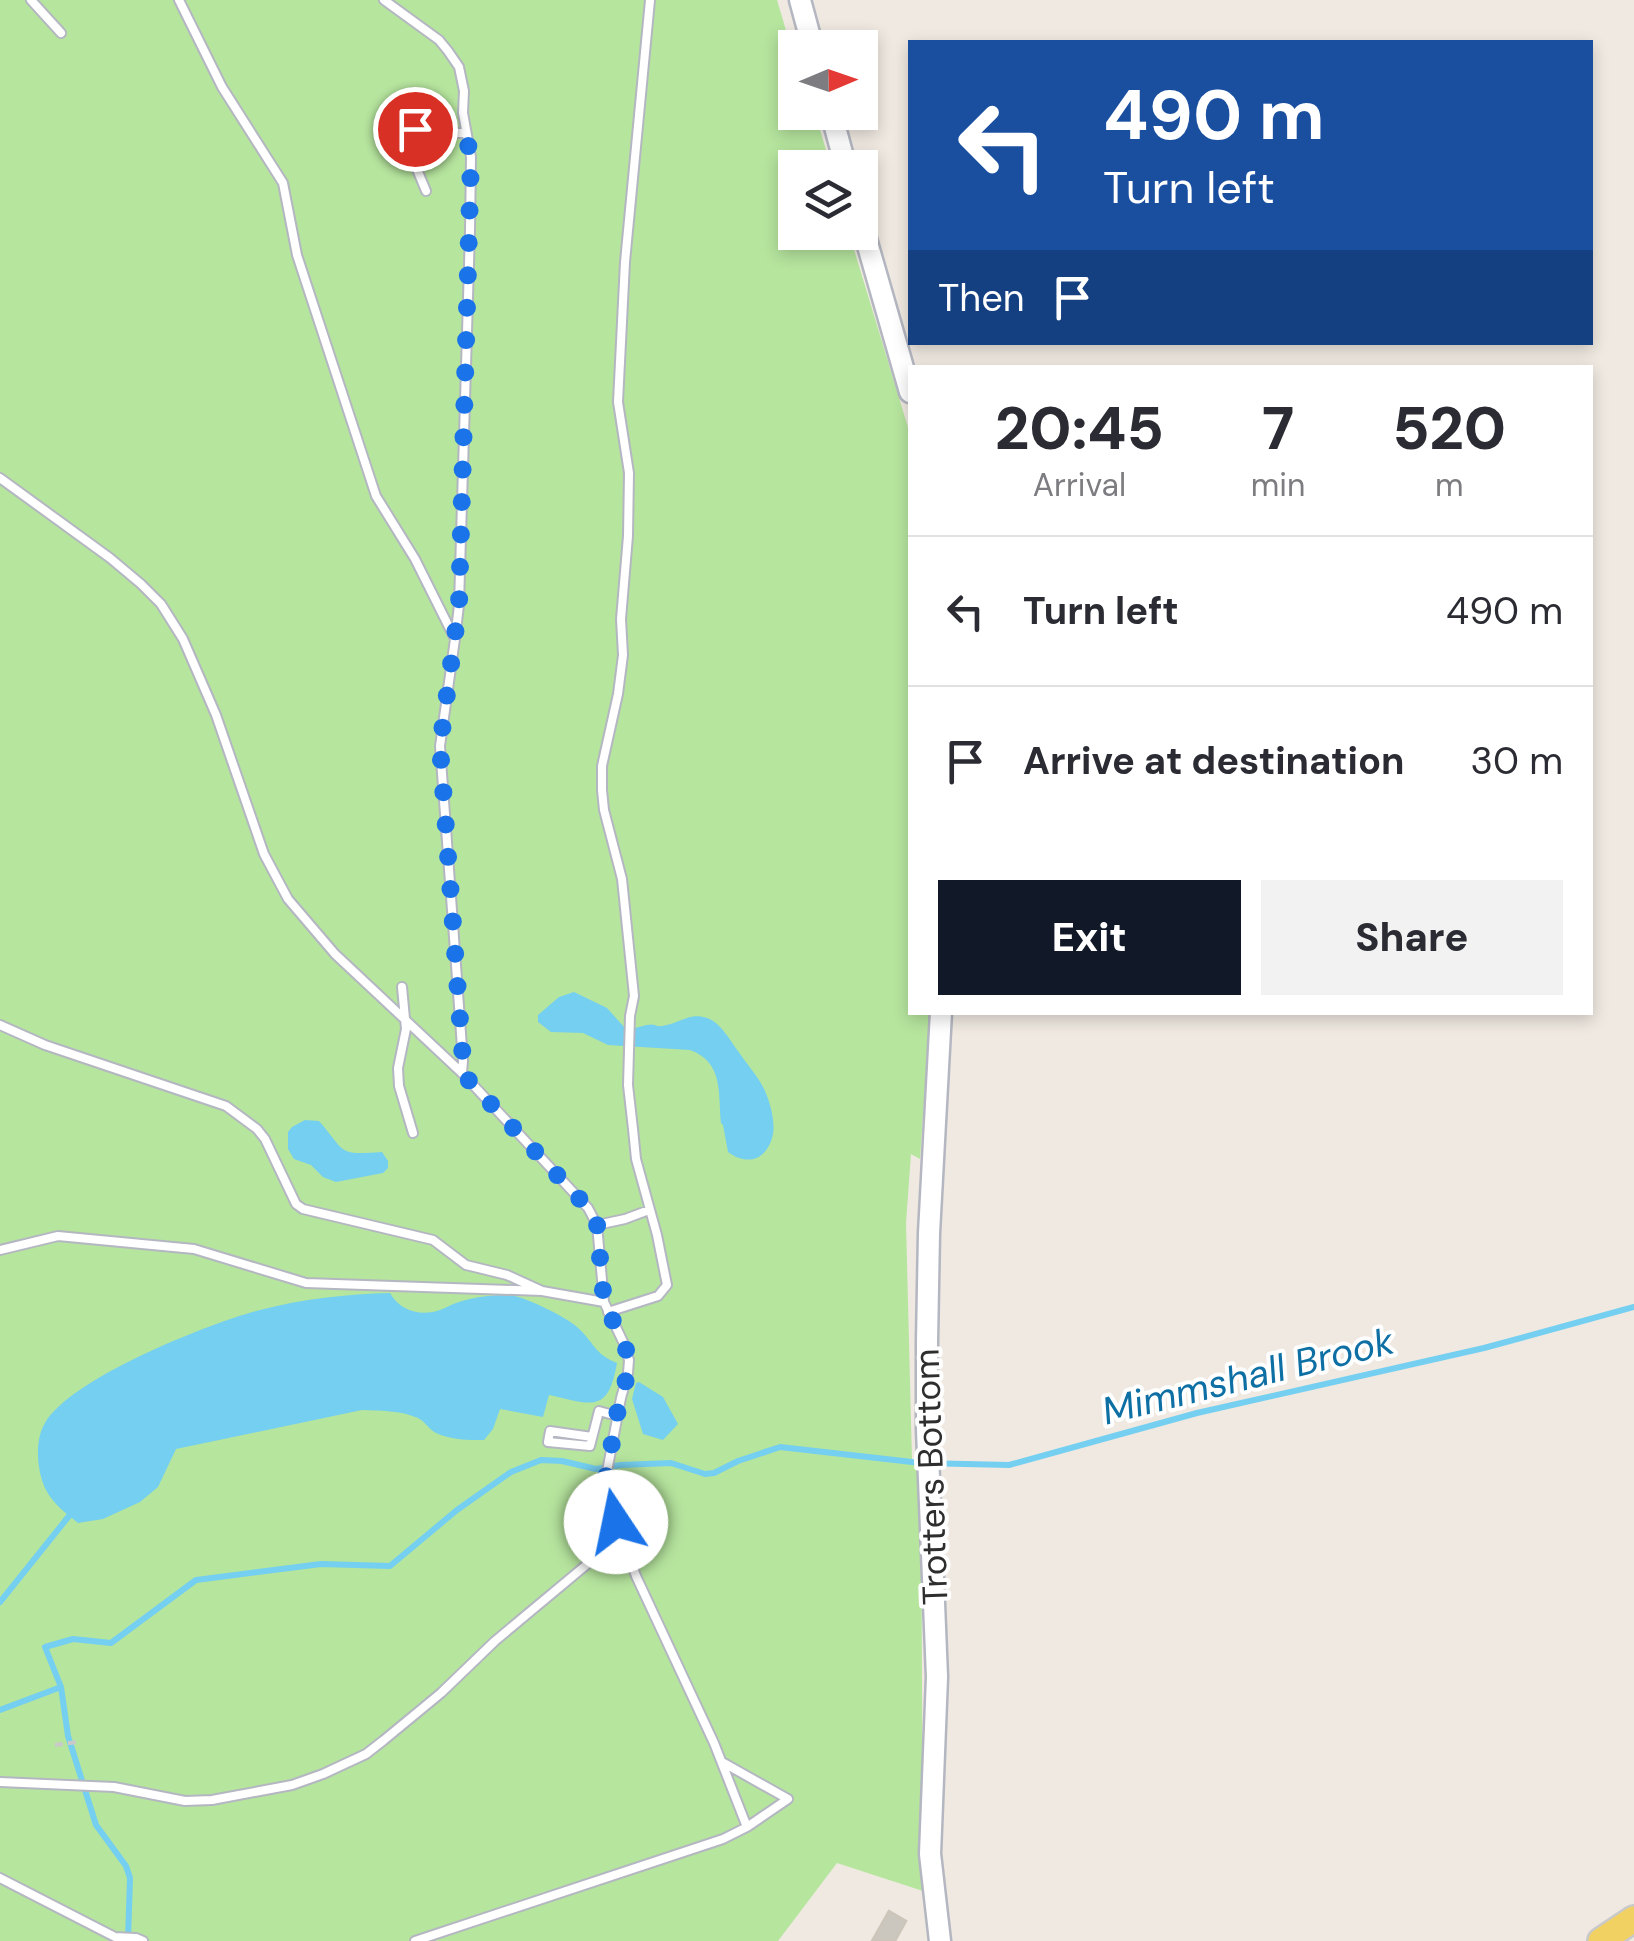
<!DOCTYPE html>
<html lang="en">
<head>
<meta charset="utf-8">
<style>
	:root { --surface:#fff; --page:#f2f2f3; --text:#2b2b33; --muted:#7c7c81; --line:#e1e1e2; --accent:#111827 }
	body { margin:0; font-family:"DM Sans",sans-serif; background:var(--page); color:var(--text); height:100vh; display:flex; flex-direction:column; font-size:38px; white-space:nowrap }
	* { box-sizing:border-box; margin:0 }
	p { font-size:32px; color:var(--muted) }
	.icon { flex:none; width:55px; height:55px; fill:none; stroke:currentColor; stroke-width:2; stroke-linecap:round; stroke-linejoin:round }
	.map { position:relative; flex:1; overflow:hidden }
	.sheet { position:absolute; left:908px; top:365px; width:685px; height:650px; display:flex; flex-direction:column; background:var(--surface); border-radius:0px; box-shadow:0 5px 15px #0003 }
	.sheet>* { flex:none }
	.hud { position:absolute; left:908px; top:40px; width:685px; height:305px; border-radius:0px; box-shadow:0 5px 15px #0003; background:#1a4fa0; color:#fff; overflow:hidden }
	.needle { width:65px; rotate:88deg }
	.buttons { position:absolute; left:778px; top:30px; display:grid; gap:20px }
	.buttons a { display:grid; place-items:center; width:100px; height:100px; border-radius:0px; background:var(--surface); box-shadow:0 5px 15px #0003; font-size:50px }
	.pin { position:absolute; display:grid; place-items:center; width:85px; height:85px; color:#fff; margin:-42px; border:5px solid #fff; border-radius:50%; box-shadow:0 2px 10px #0007 }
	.me { position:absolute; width:110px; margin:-55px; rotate:349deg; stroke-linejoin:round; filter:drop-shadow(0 0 8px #0008) }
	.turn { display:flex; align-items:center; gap:35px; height:210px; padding:0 30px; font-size:45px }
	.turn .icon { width:130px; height:130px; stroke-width:2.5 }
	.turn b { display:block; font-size:70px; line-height:85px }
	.then { display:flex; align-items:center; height:95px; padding:0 30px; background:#0003; gap:20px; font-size:38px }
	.eta { display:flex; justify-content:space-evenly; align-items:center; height:170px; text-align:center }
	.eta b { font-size:60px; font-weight:800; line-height:70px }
	.button { display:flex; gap:20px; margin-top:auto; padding:20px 30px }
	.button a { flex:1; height:115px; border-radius:0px; background:var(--accent); color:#fff; font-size:40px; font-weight:800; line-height:115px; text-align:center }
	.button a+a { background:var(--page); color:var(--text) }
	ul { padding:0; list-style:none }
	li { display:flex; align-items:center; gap:30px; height:150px; padding:0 30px; border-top:2px solid var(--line) }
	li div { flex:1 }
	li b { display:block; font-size:38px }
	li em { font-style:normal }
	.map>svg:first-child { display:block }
	.green { fill:#b6e59e }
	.water { fill:#75cff0 }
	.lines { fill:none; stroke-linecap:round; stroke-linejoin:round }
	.stream { stroke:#75cff0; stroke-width:6 }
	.building { fill:#cbc7bf; stroke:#cbc5ba; stroke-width:2.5 }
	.service-casing { stroke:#b4b7c1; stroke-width:12 }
	.tertiary-casing { stroke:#b4b7c1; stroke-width:25 }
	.primary-casing { stroke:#c9c9c9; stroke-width:30 }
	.path { stroke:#c9c9c9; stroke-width:4; stroke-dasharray:8 5; stroke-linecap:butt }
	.service { stroke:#fff; stroke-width:8 }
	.tertiary { stroke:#fff; stroke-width:20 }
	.primary { stroke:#f2d163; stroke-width:25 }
	.route { stroke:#1a73e8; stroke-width:18; stroke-dasharray:0 32.4 }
	.labels { text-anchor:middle; stroke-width:8; stroke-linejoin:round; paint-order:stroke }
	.street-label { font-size:35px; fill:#2e2e2e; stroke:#fff }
	.water-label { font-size:38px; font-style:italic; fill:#0d6fa3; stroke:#fff }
</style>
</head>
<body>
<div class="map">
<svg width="1634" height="1941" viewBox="0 0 1634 1941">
	<rect width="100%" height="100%" fill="#efe9e1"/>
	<path class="green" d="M0,0H777L790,44H796L797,47L795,48V112L815,113L831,167L795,168V232L849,233L910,434V1012L930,1013L920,1159L911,1154L906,1223L912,1461L921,1463L923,1891L837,1863L778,1941H0Z"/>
	<path class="water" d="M574,992L607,1008L625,1028C634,1029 638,1027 647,1025C655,1023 655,1027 662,1026C679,1024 689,1012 707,1018C721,1023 729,1039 738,1051C748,1066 761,1079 767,1096C771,1106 775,1123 773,1134C768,1159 748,1167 728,1152L723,1125L721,1123C718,1094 724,1062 690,1050L608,1045L583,1033L551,1032L538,1022V1015L559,997Z
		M305,1120L319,1121C347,1153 336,1155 382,1152L388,1161V1168L383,1173L336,1182L323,1177L311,1165L294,1159L288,1149V1132L292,1127Z
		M390,1293C399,1310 419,1316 437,1311C445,1309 451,1304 459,1302C475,1297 497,1294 514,1296C527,1298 568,1318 577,1327C594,1342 594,1354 617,1363C608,1415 591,1404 549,1395L543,1417L500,1409L493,1429L484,1440C468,1440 451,1440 436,1433C428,1429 426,1422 418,1418C400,1410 380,1411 362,1410L176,1449L158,1487L140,1502L103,1519L78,1523C67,1514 53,1504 46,1490C37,1472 34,1441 45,1423C71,1378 210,1323 260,1310C302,1299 347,1294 390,1293Z
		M639,1382L663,1397L678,1424L663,1440L643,1434L632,1399L636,1383Z"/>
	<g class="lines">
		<path class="stream" d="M0,1602L69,1516
			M0,1710L61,1687
			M128,1940L130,1878L126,1866L96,1825L68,1736L61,1687L45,1647L73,1639L111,1643L196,1580L321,1564L390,1566L457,1510L511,1472L541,1460L562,1461L596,1469L621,1465L671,1463L705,1474L714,1473L738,1461L780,1447L921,1463L1009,1465L1197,1413L1484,1348L1634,1307"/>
	</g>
	<path class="building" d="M889,1911L906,1921L895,1941H872Z"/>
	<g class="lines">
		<defs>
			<path id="service" d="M31,0L61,33
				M179,0L222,87L283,183L297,255L376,496L415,559L455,639L440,746L463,1061L462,1073
				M384,0L439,40L448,51L459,67L464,91L463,113L471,157L470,230L459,605L455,639
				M426,191L399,126L437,133H465
				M0,478L110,558L141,584L161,604L183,639L216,715L264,854L288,899L335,954L462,1073L588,1208L597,1225L604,1302L625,1346L629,1360L628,1373L621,1398L605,1482L609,1499L636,1576L714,1743L747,1827
				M402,987L406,1029L398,1068L399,1086L413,1133
				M0,1025L45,1045L226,1106L257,1129L265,1139L296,1204L303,1209L433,1240L466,1265L507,1275L542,1291L604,1302
				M597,1225L625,1219L649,1210
				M0,1250L58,1236L194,1249L306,1283L542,1291
				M608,1312L658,1296L667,1285L657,1235L636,1159L633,1129L628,1085L630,1016L634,996L622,879L604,810L602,790V766L618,694L623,655L621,619L628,536L629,473L618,402L625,262L650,0
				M592,1437L550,1431L548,1442L590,1446L599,1411L617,1416
				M0,1782L114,1787L185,1801L212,1800L292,1785L323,1774L366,1754L384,1740L441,1693L495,1641L621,1536
				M0,1878L115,1937L136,1938L143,1941
				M415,1941L723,1839L747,1827L788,1799L722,1762"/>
			<path id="tertiary" d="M800,0L813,48
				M831,112L846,168
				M860,218L910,392
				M940,1941L930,1854L937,1677L927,1430V1341L929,1233L941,1012"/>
			<path id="primary" d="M1601,1941L1634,1919"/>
		</defs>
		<use href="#service" class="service-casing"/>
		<use href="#tertiary" class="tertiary-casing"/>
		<use href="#primary" class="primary-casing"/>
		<path class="path" d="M55,1745L77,1742"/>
		<use href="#service" class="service"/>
		<use href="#tertiary" class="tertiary"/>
		<use href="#primary" class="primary"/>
	</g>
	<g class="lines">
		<path class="route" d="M415,129L437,133L465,132L471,157L459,605L440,746L463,1061L462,1073L588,1208L597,1224L604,1302L625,1346L629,1360L628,1374L620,1398L605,1482L616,1522"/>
	</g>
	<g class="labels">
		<g class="street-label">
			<text transform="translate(931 1477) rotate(-92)" y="12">Trotters Bottom</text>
		</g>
		<g class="water-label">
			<text transform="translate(1248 1376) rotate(-14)" y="13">Mimmshall Brook</text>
		</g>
	</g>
</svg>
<div class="buttons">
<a><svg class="needle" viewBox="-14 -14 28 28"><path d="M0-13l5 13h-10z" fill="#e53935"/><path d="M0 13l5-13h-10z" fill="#7c7c81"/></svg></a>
<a><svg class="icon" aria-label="layers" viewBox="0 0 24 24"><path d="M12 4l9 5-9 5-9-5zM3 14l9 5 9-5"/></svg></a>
</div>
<div class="pin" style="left:415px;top:129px;background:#d93025"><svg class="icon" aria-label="arrive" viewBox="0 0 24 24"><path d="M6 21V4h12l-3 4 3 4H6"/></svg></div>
<svg class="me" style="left:616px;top:1522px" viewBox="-20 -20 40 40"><circle r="19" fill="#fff"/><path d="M0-13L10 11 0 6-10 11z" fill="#1a73e8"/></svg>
<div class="hud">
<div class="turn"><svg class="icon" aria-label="left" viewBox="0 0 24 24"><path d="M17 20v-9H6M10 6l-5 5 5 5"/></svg><div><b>490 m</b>Turn left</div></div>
<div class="then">Then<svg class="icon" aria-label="arrive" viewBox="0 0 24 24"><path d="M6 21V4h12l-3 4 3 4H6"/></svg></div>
</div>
<section class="sheet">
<div class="eta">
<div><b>20:45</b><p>Arrival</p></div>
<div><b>7</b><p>min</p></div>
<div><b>520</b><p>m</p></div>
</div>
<ul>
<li><svg class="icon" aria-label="left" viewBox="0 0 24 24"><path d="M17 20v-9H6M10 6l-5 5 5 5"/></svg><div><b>Turn left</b></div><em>490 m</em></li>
<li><svg class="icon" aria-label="arrive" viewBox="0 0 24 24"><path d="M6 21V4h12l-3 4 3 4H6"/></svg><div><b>Arrive at destination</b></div><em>30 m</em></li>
</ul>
<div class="button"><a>Exit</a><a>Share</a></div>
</section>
</div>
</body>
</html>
